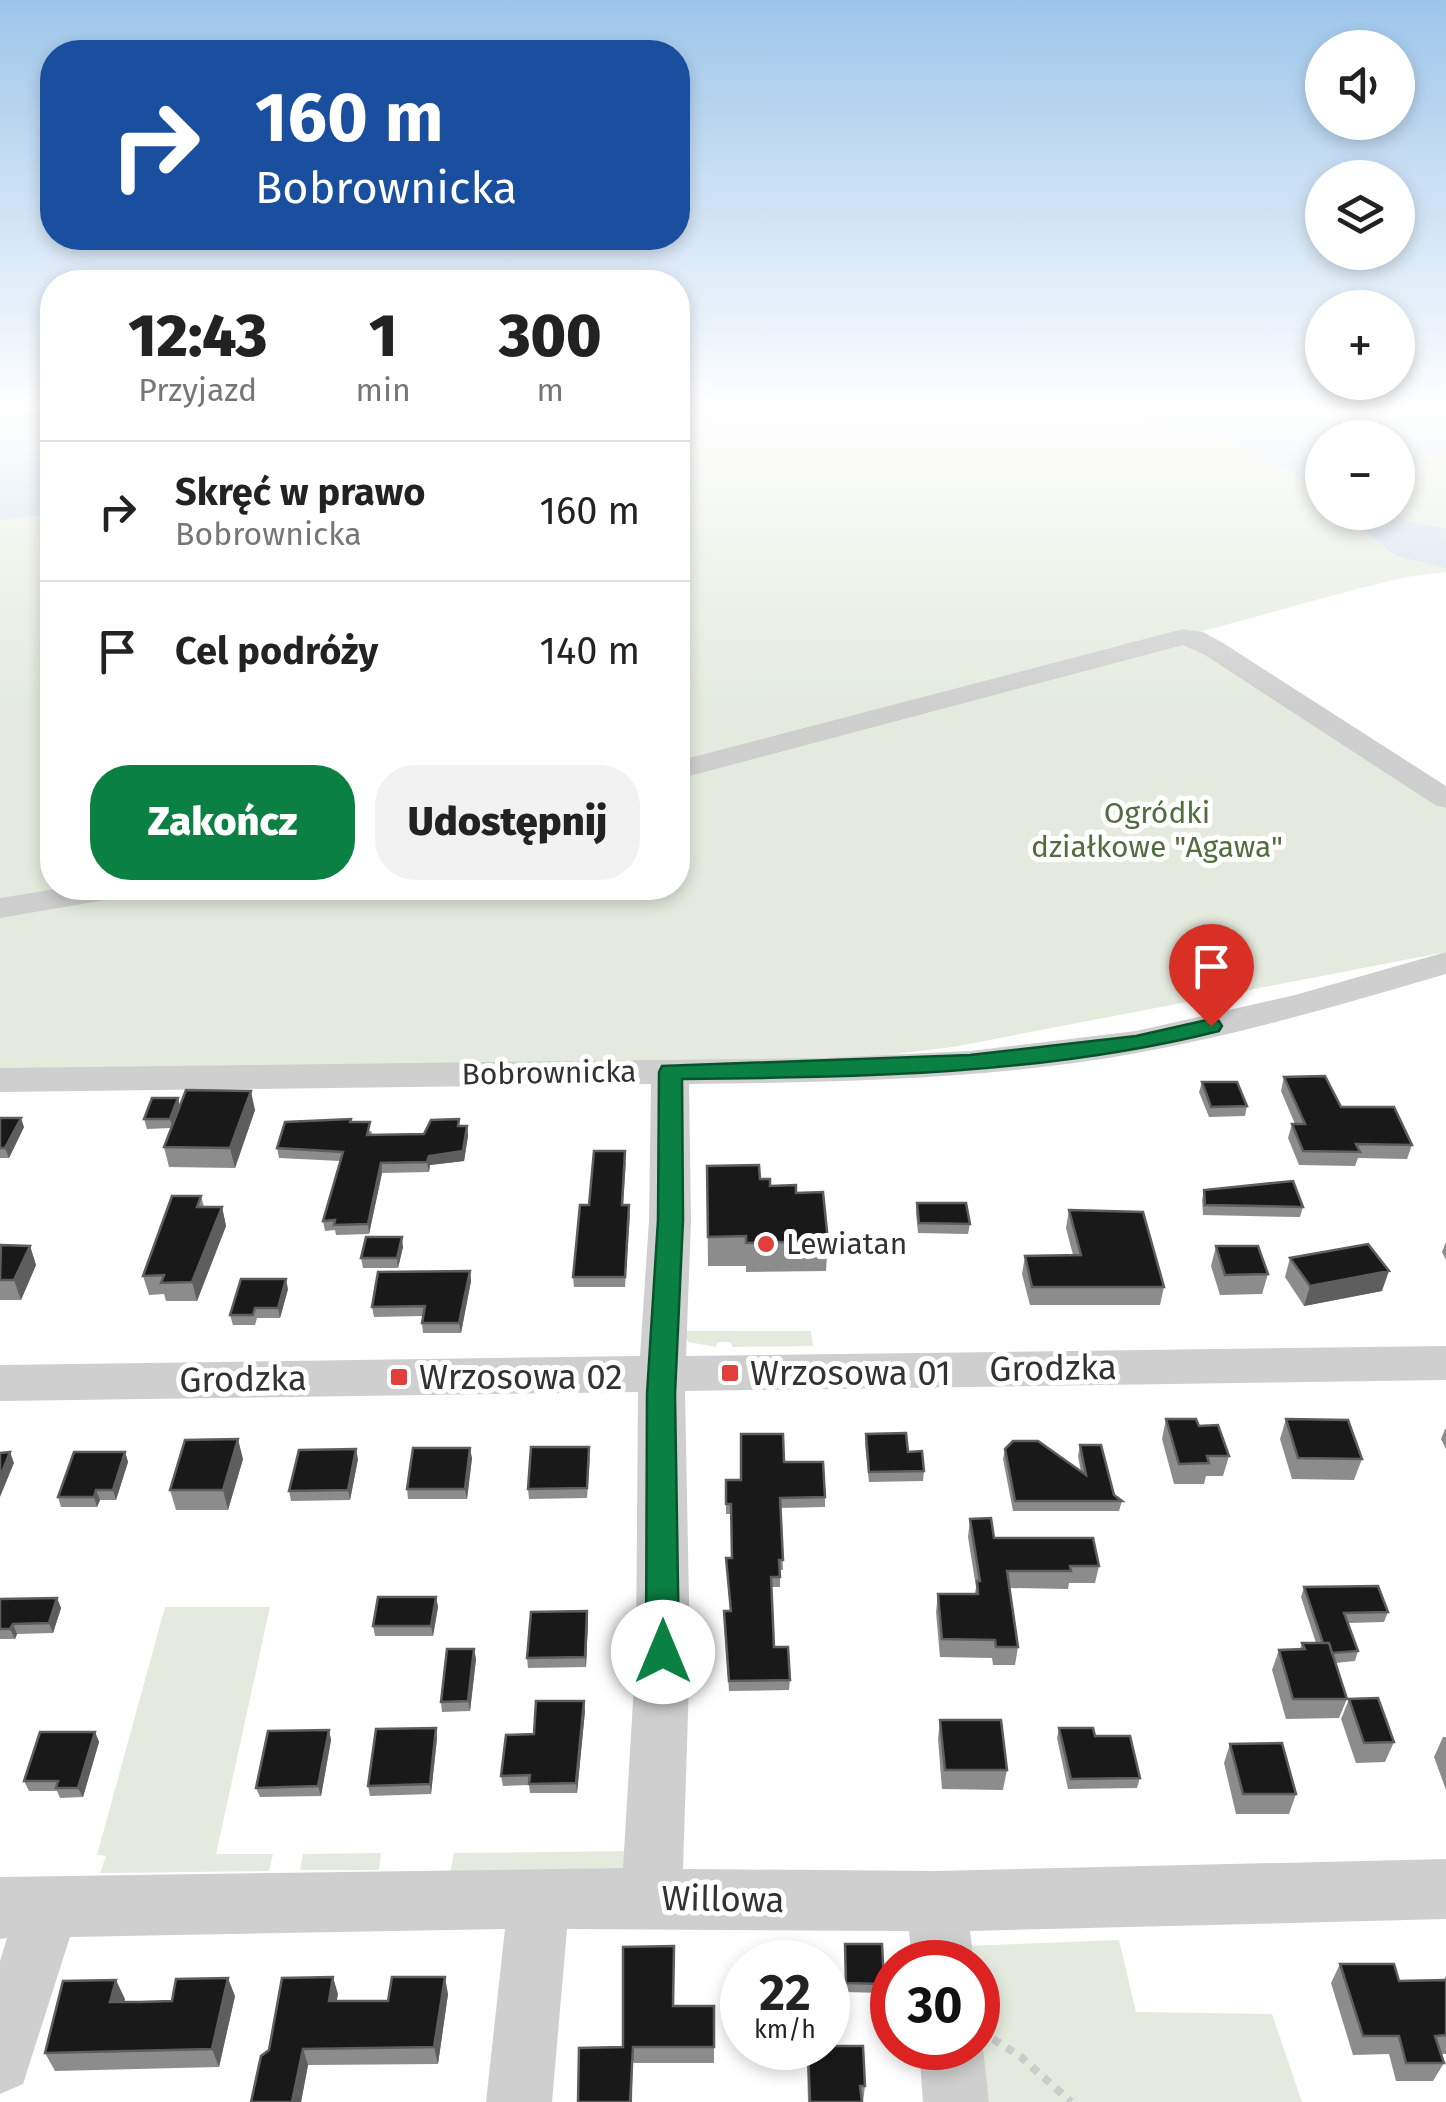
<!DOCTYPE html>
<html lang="pl">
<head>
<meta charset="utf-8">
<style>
	:root { --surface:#fff; --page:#f2f2f2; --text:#222; --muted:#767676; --line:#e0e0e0; --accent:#0b8043 }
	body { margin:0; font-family:"Fira Sans",sans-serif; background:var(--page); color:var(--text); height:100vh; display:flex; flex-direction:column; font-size:38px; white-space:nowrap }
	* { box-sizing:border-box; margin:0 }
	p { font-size:32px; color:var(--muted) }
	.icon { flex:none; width:55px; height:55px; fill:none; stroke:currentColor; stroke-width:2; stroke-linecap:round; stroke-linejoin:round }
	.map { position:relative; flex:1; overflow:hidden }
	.sheet { position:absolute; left:40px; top:270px; width:650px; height:630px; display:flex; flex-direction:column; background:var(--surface); border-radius:40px; box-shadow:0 5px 15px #0003 }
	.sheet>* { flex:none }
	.guide { position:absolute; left:40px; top:40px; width:650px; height:210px; border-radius:40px; box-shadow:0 5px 15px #0003; background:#1a4fa0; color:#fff; overflow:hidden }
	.tools { position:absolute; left:1305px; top:30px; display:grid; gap:20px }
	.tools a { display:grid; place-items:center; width:110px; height:110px; border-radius:50%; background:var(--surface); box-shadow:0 5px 15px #0003; font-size:50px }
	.speed { position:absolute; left:720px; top:1940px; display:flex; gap:20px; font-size:50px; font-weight:700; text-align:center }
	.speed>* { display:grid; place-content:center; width:130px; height:130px; border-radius:50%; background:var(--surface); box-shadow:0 5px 15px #0003; line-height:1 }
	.speed small { font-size:25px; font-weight:400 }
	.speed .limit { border:15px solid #d22; background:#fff; color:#111 }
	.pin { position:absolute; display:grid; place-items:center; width:85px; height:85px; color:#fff; margin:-102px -42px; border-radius:50% 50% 50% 0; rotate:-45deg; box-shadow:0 0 10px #0007 }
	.pin .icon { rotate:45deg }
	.me { position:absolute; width:110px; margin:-55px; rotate:0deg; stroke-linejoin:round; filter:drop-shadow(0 0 8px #0008) }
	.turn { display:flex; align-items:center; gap:35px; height:210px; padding:0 50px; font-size:45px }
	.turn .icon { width:130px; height:130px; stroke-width:2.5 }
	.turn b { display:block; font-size:70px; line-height:85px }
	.eta { display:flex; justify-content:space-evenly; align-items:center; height:170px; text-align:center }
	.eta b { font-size:60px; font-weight:800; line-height:70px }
	.action { display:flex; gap:20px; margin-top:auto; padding:20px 50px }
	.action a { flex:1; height:115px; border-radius:40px; background:var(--accent); color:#fff; font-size:40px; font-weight:800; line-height:115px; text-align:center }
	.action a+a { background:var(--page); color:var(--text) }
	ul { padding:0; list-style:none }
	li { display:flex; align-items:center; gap:30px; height:140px; padding:0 50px; border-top:2px solid var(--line) }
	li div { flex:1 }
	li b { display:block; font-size:38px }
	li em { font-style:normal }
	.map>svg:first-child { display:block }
	.green { fill:#e4ebde; fill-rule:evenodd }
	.water { fill:#cedeec }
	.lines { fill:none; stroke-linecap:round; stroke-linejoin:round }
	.path { stroke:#ccc; stroke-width:8; stroke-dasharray:8 8; stroke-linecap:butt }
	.minor { fill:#cfcfcf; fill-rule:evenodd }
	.wall { fill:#8c8c8c }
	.shaded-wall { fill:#5e5e5e }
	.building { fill:#191919; stroke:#5e5e5e; stroke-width:2.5 }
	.route { fill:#0b8043; stroke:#07532c; stroke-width:2.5 }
	.poi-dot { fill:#e03f3c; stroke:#fff; stroke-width:4 }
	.labels { text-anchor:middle; stroke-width:10; stroke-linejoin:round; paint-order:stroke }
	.park-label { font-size:30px; fill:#516d40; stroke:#fff }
	.street-label { font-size:30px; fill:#323232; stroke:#fff }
	.poi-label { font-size:30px; fill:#323232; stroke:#fff; text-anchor:start }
	.near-street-label { font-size:35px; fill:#323232; stroke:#fff }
	.near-poi-label { font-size:35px; fill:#323232; stroke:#fff; text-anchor:start }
</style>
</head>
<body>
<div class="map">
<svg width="1446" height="2102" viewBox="0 0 1446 2102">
	<rect width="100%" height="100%" fill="#fff"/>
	<path class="green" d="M0,410H52V888H678V777L1189,641L1446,807V952L953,1047L821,1063L0,1073Z
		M678,410H1446V572L1406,577L1360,588L678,775ZM1322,438H1398V512H1322Z
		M683,1331H811L813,1346L732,1347L731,1342H717L716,1347L688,1342Z
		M165,1607H270L216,1854H273L269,1871L100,1873L106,1856L97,1855Z
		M635,1851L634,1868L450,1872L454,1853Z
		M381,1853L379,1870H300L303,1854Z
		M1119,1940L1136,2012L1272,2014L1302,2102H981L975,2048L978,1962H965L963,1946Z"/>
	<path class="water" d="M0,410H52V514L0,520Z
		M1082,410H1446V448L1418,459L1398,481V438H1322V497L1287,467L1218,436Z
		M1340,513H1395L1406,521L1446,529V568L1397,556Z"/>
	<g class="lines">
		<path class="path" d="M993,2039L1021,2057L1071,2102"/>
		<path class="minor" d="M1183,629L1203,632L1223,643L1446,786V808L1435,805L1205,655L1183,645L678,779V761Z
			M62,888H134L129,895L117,898L0,918V898Z
			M1446,952V974C1344,1004 1241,1034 1137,1053C989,1080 838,1082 689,1084L691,1220L686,1356L1446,1346V1380L685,1391L690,1652L683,1869L936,1871L1446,1859V1919L970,1931L974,1962H912L909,1931L567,1929L552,2102H486L505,1929L70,1937L23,2084L0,2094V1961L7,1938L0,1939V1877L623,1868L636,1652L638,1392L0,1401V1365L640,1356L649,1220L651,1084L0,1092V1068L823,1058L970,1051L1136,1031L1295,995Z
			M978,2034L983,2048L989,2102H923L919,2048H978Z"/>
	</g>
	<path class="wall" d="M1284,1077L1412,1145L1407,1159L1358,1158L1355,1166L1299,1165L1288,1138L1292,1124H1295L1281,1091Z
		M1202,1082L1247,1106L1245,1116L1209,1117L1199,1092Z
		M178,1098L180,1106L255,1110L235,1168L169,1167L164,1147L171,1128L147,1129L144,1119Z
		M0,1118L24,1127L9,1158H0Z
		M351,1122L372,1132L371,1135L424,1134L467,1126L468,1136L464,1161L430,1165L429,1172L382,1173L369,1234L336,1235L335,1230L325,1231L323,1221L340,1161L279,1158L277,1148Z
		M626,1161L623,1205L630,1215L625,1287H574L573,1277L589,1205Z
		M707,1166L760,1179L770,1186L796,1193L828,1241L826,1271L746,1272V1266H708Z
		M1204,1190L1303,1207L1300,1217L1203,1215L1202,1200Z
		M201,1196L204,1207H222L226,1226L197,1301H166L164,1294L149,1295L143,1276Z
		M917,1203L970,1224L968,1234L918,1233L916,1213Z
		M1069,1210L1164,1287L1160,1305H1030L1022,1274L1025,1256L1073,1255L1066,1228Z
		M1446,1242V1260L1442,1252Z
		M30,1246L36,1265L21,1300H0V1248Z
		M1216,1246L1268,1274L1262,1294L1220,1295L1211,1266Z
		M403,1247L398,1268H363L361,1258Z
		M1290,1258L1382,1291L1304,1306L1285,1277Z
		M470,1271L471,1281L461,1333H423L422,1323L423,1316L374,1317L372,1307Z
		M288,1289L280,1318H257L255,1325H233L230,1315Z
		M1166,1419L1199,1426L1229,1456L1223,1476H1206L1204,1484H1174L1162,1439Z
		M1286,1419L1362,1459L1354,1480L1292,1479L1280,1439Z
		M1445,1429H1446V1449L1441,1439Z
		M866,1434L908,1452L924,1471L923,1481L869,1482L865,1444Z
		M1080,1445L1114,1495L1122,1501L1119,1511H1013L1003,1459L1005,1449L1081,1472L1078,1456Z
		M125,1452L128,1462L116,1500H100L97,1507H61L58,1497Z
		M590,1457L587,1498L529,1499L528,1489Z
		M472,1458L467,1499H408L407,1489Z
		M243,1459L228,1510H176L170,1490Z
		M358,1459L350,1500L291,1501L289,1491Z
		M784,1462L825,1497V1507L780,1508L783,1570H780V1587H771L774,1647L790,1680L789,1690L729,1691L724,1622L730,1611L726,1558H732L731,1514H726V1480H741Z
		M970,1519L994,1538L1099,1566L1095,1583H1069L1068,1589L1010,1588L1018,1647L1015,1665H993L992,1658L940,1657L936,1612L938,1594H975L976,1587L968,1537Z
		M1304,1587L1388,1612L1384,1622L1348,1623L1358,1651L1355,1661L1335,1663L1347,1699L1339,1718L1286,1719L1272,1670L1279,1650L1300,1649L1302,1643H1316L1301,1597Z
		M436,1597L438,1607L433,1636H375L373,1626Z
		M57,1598L61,1608L53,1633L17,1634L15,1639H0V1599Z
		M588,1621L586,1667L528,1668L527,1658Z
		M474,1649L476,1659L470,1711L442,1712L441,1702Z
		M1349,1699L1394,1742L1385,1762L1356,1763L1341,1719Z
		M585,1711L577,1793H530L529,1785L503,1786L501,1776L534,1734Z
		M940,1720L1007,1770L1003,1790L942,1789L938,1739Z
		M1059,1728L1095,1736L1140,1778L1137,1788L1068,1789L1057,1738Z
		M329,1730L331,1740L321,1796L260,1797L256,1788Z
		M95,1732L99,1742L83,1797L60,1798L57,1791H29L24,1781Z
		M1443,1737H1446V1790L1434,1757Z
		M437,1738L431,1794L370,1796L368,1786Z
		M1230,1744L1296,1794L1289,1814H1236L1224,1763Z
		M845,1944L884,1984L883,1993L845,1992Z
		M674,1946V2006H714V2063H634L623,2047Z
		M1340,1964L1399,1981L1444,1980L1446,1976V2054H1441L1444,2063L1433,2081H1396L1389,2054L1353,2055L1331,1983Z
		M338,1994L336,2001H388L448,1994L438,2064L308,2065L301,2102H251Z
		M235,1996L219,2067L55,2071L45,2053L125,1999L124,2002L172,2001Z
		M808,2048L865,2086L863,2102H808L807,2064Z"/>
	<path class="shaded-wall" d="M251,1091L255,1110L235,1168L230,1148Z
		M178,1098L180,1108L173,1128L170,1119Z
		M21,1118L24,1127L9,1158L5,1148Z
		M467,1126L468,1136L464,1161L430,1165L429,1172L427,1162L429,1156Z
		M381,1163L382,1173L369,1234L368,1224Z
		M222,1207L226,1226L197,1301L192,1282Z
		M402,1237L403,1247L398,1268L397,1258Z
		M30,1246L36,1265L21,1300L14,1280Z
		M470,1271L471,1281L461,1333L459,1323Z
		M1389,1271L1382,1291L1304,1306L1310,1286Z
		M286,1279L288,1289L280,1318L278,1308Z
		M238,1439L243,1459L228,1510L223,1490Z
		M470,1448L472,1458L467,1499L465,1489Z
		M356,1449L358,1459L350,1500L348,1490Z
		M10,1452L14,1463L0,1497V1477Z
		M125,1452L128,1462L116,1500L113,1490Z
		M96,1490L100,1500L97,1507L94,1497Z
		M436,1597L438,1607L433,1636L431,1626Z
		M57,1598L61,1608L53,1633L49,1623Z
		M587,1611L588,1621L586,1667L585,1657Z
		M13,1624L17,1634L15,1639L10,1629Z
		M474,1649L476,1659L470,1711L468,1701Z
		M584,1701L585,1711L577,1793L576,1783Z
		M436,1728L437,1738L431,1794L430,1784Z
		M329,1730L331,1740L321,1796L318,1786Z
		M95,1732L99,1742L83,1797L78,1788Z
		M333,1977L338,1994L334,2018L329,2001Z
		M445,1977L448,1994L438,2064L434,2047Z
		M228,1978L235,1996L219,2067L212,2049Z
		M116,1980L125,1999L119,2021L110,2002Z
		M633,2047L632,2102H630Z
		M303,2049L308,2065L301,2102H292Z"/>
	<path class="building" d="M1325,1076L1341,1107H1394L1412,1145L1356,1144L1360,1152L1303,1151L1292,1124H1305L1284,1077Z
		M1202,1082H1237L1247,1106L1211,1107Z
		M186,1090L251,1091L230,1148L164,1147Z
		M152,1098H178L170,1119H144Z
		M0,1118H21L5,1148H0Z
		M351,1119L350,1122H370L367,1135L424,1134L431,1120L459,1119L458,1126H467L463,1151L429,1156L427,1162L381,1163L368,1224L334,1225L335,1220L323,1221L343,1152L277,1148L285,1122Z
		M594,1151H625L622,1205H629L625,1277H573L580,1205H589Z
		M759,1165L760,1179H770V1186L796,1185V1193L823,1192L828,1241L746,1243V1236L708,1237L707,1166Z
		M1293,1181L1303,1207L1205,1205L1204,1190Z
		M172,1196H201L197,1207H222L192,1282L161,1283L164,1275L143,1276Z
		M917,1203H966L970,1224L919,1223Z
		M1069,1210L1143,1212L1164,1287H1032L1025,1256L1081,1255Z
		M366,1237H402L397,1258H361Z
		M1368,1244L1389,1271L1310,1286L1290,1258Z
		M1,1245L30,1246L14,1280H0Z
		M1216,1246H1258L1268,1274L1225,1275Z
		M470,1271L459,1323H422L425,1306L372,1307L378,1272Z
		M241,1279H286L278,1308H255L253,1315H230Z
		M1166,1419H1196L1199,1426L1218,1425L1229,1456H1207L1209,1463L1179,1464Z
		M1286,1419L1348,1420L1362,1459L1298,1458Z
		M906,1433L908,1452L922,1451L924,1471L869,1472L866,1434Z
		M741,1434H783L784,1462H823L825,1497L780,1498L783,1560H779L780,1577H771L774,1647H788L790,1680L729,1681L724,1611H731L726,1558H732L731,1504H726V1480H741Z
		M238,1439L223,1490H170L185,1440Z
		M1013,1441H1038L1086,1475L1080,1445H1101L1114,1495L1122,1501H1015L1005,1449Z
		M531,1447H589L587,1488L528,1489Z
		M413,1448H470L465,1489H407Z
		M356,1449L348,1490L289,1491L299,1450Z
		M10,1452L0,1477V1453Z
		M74,1452H125L113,1490H96L94,1497H58Z
		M991,1518L994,1538H1093L1099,1566H1070L1071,1571H1007L1018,1647H996L995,1640L942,1639L938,1594H978L977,1581H980L970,1519Z
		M1378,1586L1388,1612L1344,1613L1358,1651L1332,1653L1329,1643H1323L1304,1587Z
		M378,1597H436L431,1626H373Z
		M57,1598L49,1623L13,1624L10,1629H0V1599Z
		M587,1611L585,1657L527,1658L531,1612Z
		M1302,1643H1329L1347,1699H1293L1279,1650L1305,1649Z
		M447,1649H474L468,1701L441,1702Z
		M1378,1698L1394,1742L1364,1743L1349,1699Z
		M536,1701H584L576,1783L529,1784L530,1775L501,1776L506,1735L534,1734Z
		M940,1720H1001L1007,1770H945Z
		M436,1728L430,1784L368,1786L376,1729Z
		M1059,1728H1093L1095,1736H1130L1140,1778L1071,1779Z
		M329,1730L318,1786L256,1788L268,1731Z
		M40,1732H95L78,1788H56L58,1781H24Z
		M1282,1743L1296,1794H1243L1230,1744Z
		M845,1944H882L884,1984L846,1983Z
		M674,1946L673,2006H714V2047H633L630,2102H578L579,2048L623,2047V1947Z
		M1340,1964H1394L1399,1981L1446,1980V2035L1435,2036L1444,2063H1406L1399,2036H1363Z
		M333,1977L329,2001H388L392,1977H445L434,2047L303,2049L292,2102H251L261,2056L269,2050L282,1978Z
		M228,1978L212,2049L45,2053L63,1981L116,1980L110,2002H140L172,2001L176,1979Z
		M828,2046H863L865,2086H860L862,2102H810L808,2048H828Z"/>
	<linearGradient id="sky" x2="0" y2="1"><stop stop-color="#9dc5ea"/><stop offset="0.58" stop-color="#fff"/><stop offset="1" stop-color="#fff" stop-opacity="0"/></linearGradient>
	<rect width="1446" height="704" fill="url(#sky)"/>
	<path class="route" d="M1211,1019L1219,1021L1222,1026L1219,1031C1044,1075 861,1077 682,1079L683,1220L675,1394L679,1652L674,1662L663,1666L651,1662L646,1652L647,1394L658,1220L659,1072L662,1066L970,1055L1136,1036Z"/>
	<g class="poi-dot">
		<circle cx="766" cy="1244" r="10"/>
		<rect x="720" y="1363" width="20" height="20" rx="5"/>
		<rect x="389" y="1367" width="20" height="20" rx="5"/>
	</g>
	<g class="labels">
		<g class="park-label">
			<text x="1157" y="823">Ogródki<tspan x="1157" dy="34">działkowe "Agawa"</tspan></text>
		</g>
		<g class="street-label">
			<text transform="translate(549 1073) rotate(-1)" y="10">Bobrownicka</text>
		</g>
		<g class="poi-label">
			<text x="786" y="1254">Lewiatan</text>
		</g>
		<g class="near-street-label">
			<text transform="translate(1053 1368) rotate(-1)" y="12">Grodzka</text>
			<text transform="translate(243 1379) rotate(-1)" y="12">Grodzka</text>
			<text transform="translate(723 1899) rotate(1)" y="12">Willowa</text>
		</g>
		<g class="near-poi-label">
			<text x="750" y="1385">Wrzosowa 01</text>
			<text x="419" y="1389">Wrzosowa 02</text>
		</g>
	</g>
</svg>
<div class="tools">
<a><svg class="icon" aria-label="sound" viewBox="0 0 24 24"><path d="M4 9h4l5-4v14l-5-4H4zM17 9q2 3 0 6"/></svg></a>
<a><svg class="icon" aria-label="layers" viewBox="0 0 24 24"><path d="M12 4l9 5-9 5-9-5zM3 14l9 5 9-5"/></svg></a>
<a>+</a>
<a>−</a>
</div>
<div class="speed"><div>22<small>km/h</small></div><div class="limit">30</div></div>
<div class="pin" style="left:1211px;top:1026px;background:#d93025"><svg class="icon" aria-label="arrive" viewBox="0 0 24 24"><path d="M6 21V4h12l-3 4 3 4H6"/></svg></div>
<svg class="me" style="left:663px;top:1652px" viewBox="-20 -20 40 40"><circle r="19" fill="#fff"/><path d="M0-13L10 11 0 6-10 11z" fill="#0b8043"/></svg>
<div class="guide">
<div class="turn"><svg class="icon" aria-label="right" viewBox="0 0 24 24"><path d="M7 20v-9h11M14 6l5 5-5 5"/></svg><div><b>160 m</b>Bobrownicka</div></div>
</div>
<section class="sheet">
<div class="eta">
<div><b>12:43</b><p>Przyjazd</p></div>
<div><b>1</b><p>min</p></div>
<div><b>300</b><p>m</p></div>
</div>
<ul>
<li><svg class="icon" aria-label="right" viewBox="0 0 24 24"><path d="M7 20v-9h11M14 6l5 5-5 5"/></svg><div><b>Skręć w prawo</b><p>Bobrownicka</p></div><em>160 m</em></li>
<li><svg class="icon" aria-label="arrive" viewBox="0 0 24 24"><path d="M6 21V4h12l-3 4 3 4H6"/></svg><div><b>Cel podróży</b></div><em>140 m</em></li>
</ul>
<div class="action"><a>Zakończ</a><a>Udostępnij</a></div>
</section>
</div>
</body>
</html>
